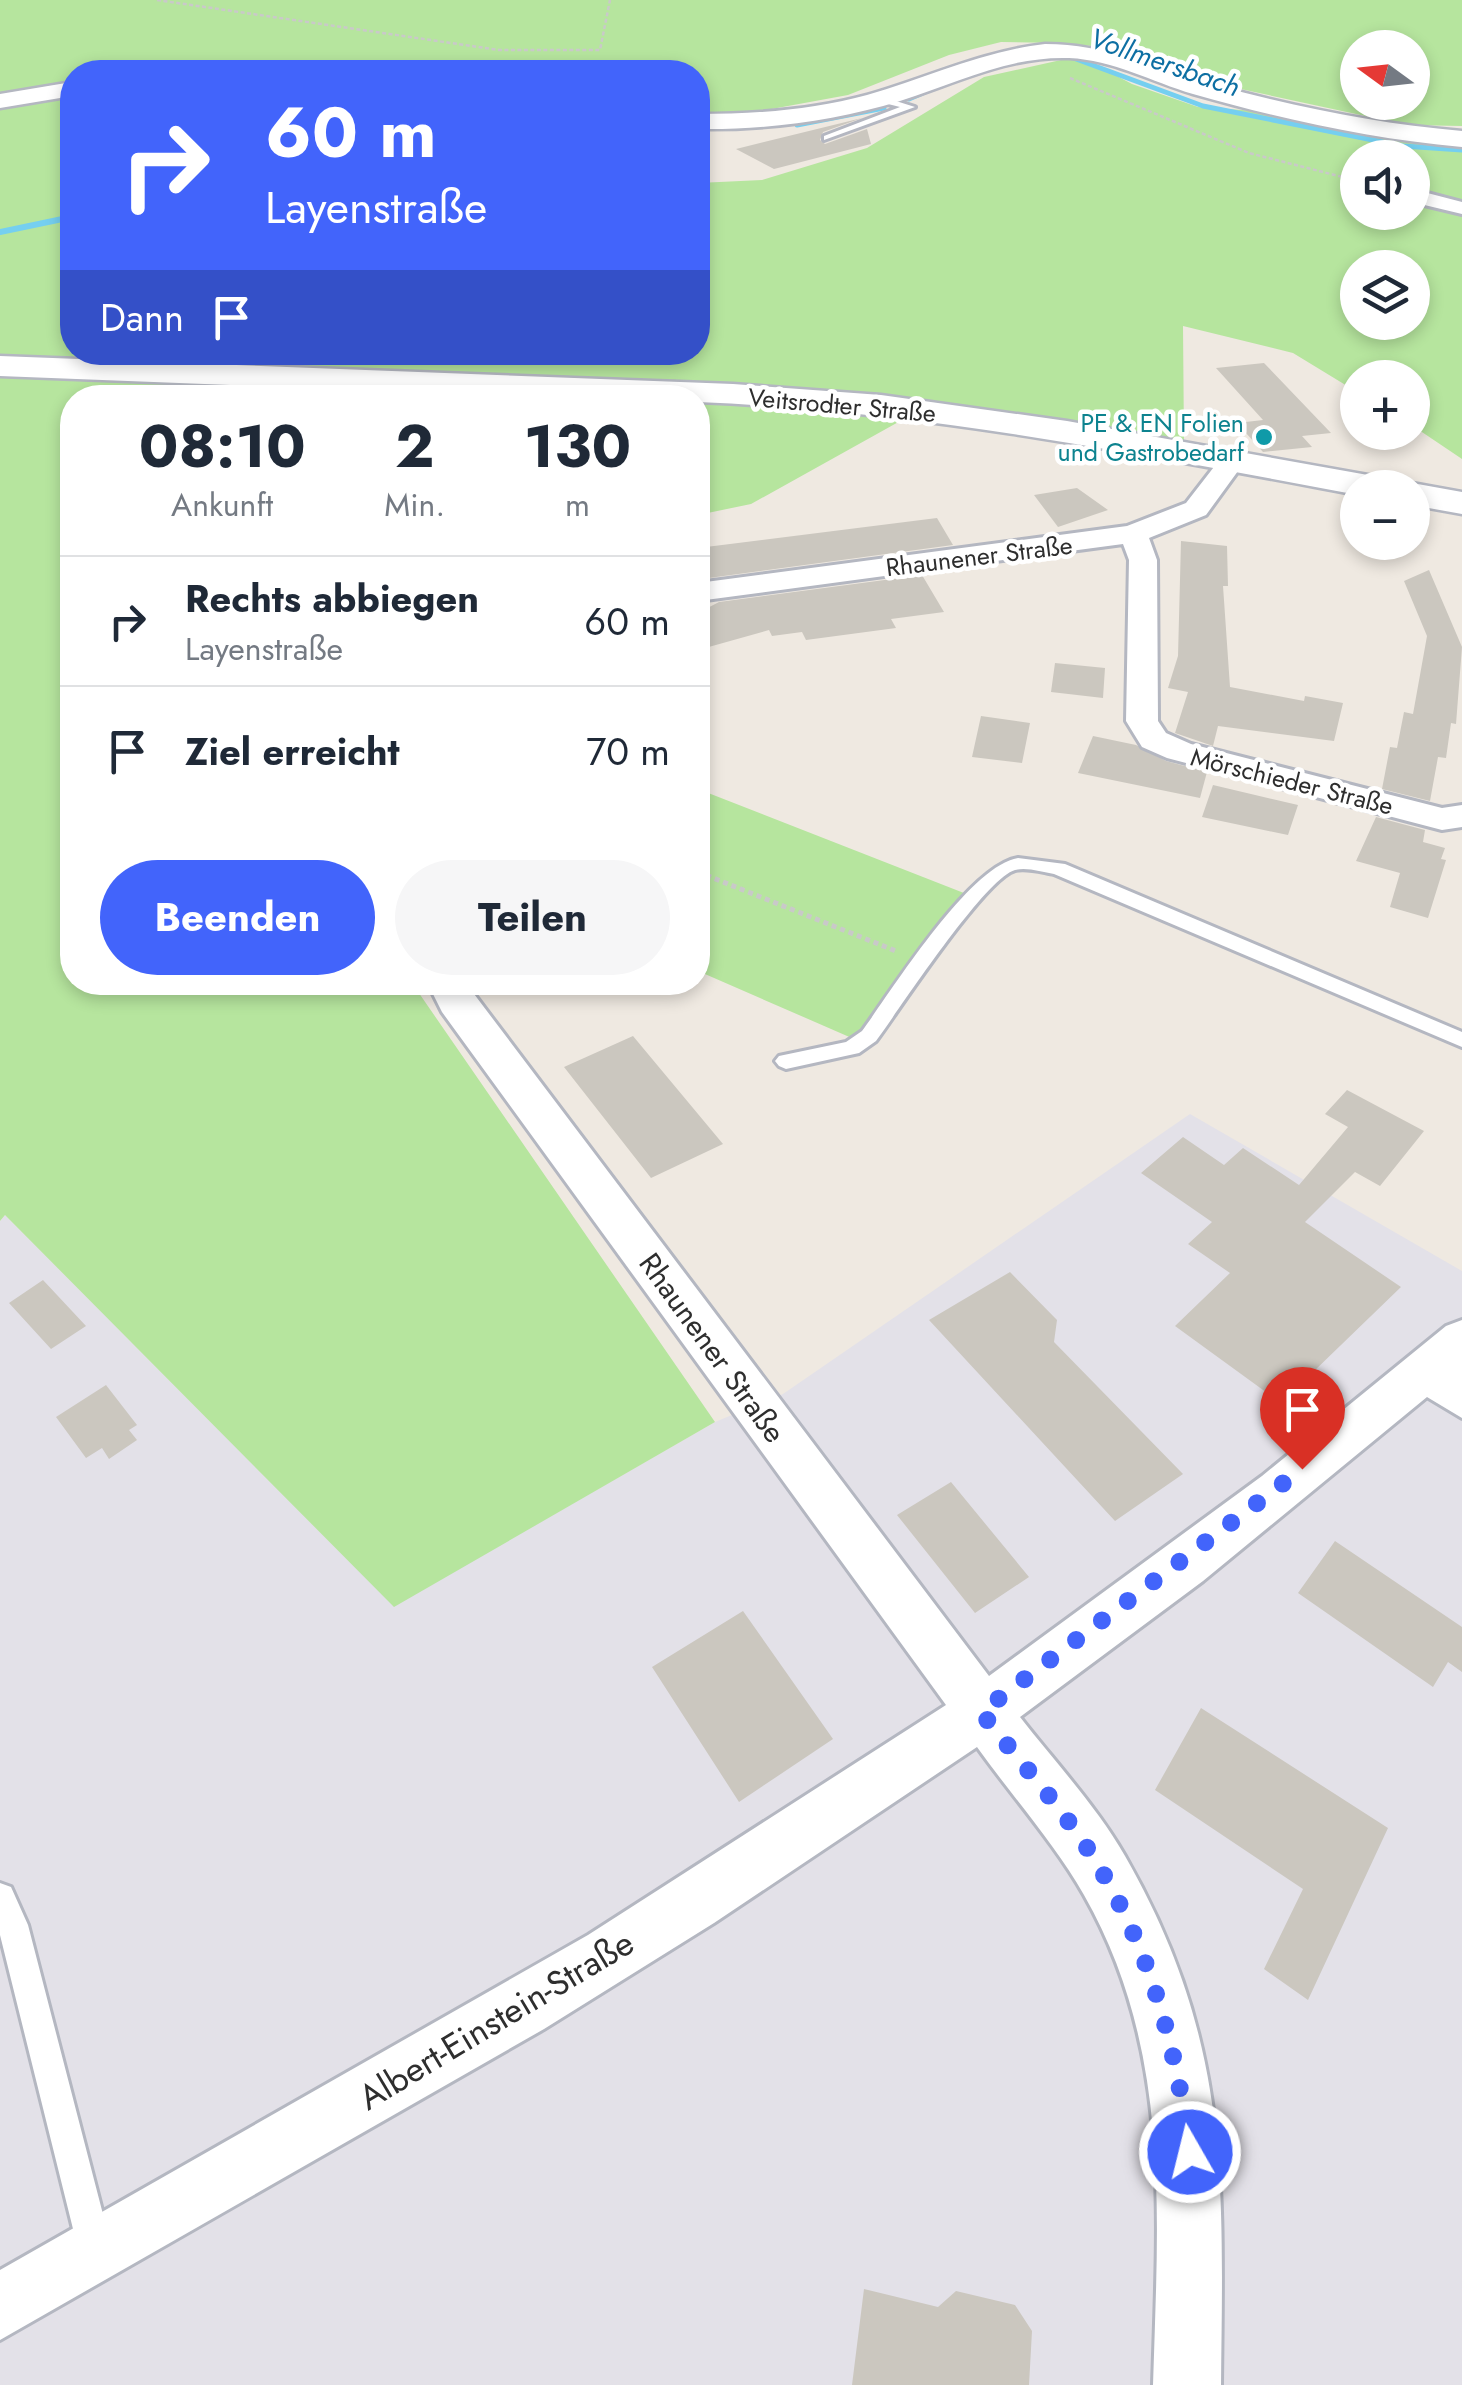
<!DOCTYPE html>
<html lang="de">
<head>
<meta charset="utf-8">
<style>
	:root { --surface:#fff; --page:#f6f6f7; --text:#1f2937; --muted:#747a83; --line:#e0e1e3; --accent:#4264fb }
	body { margin:0; font-family:Jost,sans-serif; background:var(--page); color:var(--text); height:100vh; display:flex; flex-direction:column; font-size:38px; white-space:nowrap }
	* { box-sizing:border-box; margin:0 }
	p { font-size:32px; color:var(--muted) }
	.icon { flex:none; width:55px; height:55px; fill:none; stroke:currentColor; stroke-width:2; stroke-linecap:round; stroke-linejoin:round }
	.map { position:relative; flex:1; overflow:hidden }
	.drawer { position:absolute; left:60px; top:385px; width:650px; height:610px; display:flex; flex-direction:column; background:var(--surface); border-radius:40px; box-shadow:0 5px 15px #0003 }
	.drawer>* { flex:none }
	.guide { position:absolute; left:60px; top:60px; width:650px; height:305px; border-radius:40px; box-shadow:0 5px 15px #0003; background:#4264fb; color:#fff; overflow:hidden }
	.needle { width:65px; rotate:285deg }
	.fabs { position:absolute; left:1340px; top:30px; display:grid; gap:20px }
	.fabs a { display:grid; place-items:center; width:90px; height:90px; border-radius:50%; background:var(--surface); box-shadow:0 5px 15px #0003; font-size:50px }
	.pin { position:absolute; display:grid; place-items:center; width:85px; height:85px; color:#fff; margin:-102px -42px; border-radius:50% 50% 50% 0; rotate:-45deg; box-shadow:0 0 10px #0007 }
	.pin .icon { rotate:45deg }
	.me { position:absolute; width:110px; margin:-55px; rotate:352deg; stroke-linejoin:round; filter:drop-shadow(0 0 8px #0008) }
	.turn { display:flex; align-items:center; gap:35px; height:210px; padding:0 40px; font-size:45px }
	.turn .icon { width:130px; height:130px; stroke-width:2.5 }
	.turn b { display:block; font-size:70px; line-height:85px }
	.then { display:flex; align-items:center; height:95px; padding:0 40px; background:#0003; gap:20px; font-size:38px }
	.eta { display:flex; justify-content:space-evenly; align-items:center; height:170px; text-align:center }
	.eta b { font-size:60px; font-weight:700; line-height:70px }
	.action { display:flex; gap:20px; margin-top:auto; padding:20px 40px }
	.action a { flex:1; height:115px; border-radius:60px; background:var(--accent); color:#fff; font-size:40px; font-weight:700; line-height:115px; text-align:center }
	.action a+a { background:var(--page); color:var(--text) }
	ul { padding:0; list-style:none }
	li { display:flex; align-items:center; gap:30px; height:130px; padding:0 40px; border-top:2px solid var(--line) }
	li div { flex:1 }
	li b { display:block; font-size:38px }
	li em { font-style:normal }
	.map>svg:first-child { display:block }
	.industrial { fill:#e3e1e8 }
	.green { fill:#b6e59e; fill-rule:evenodd }
	.lines { fill:none; stroke-linecap:round; stroke-linejoin:round }
	.stream-far1 { stroke:#75cff0; stroke-width:5 }
	.stream { stroke:#75cff0; stroke-width:6 }
	.building { fill:#cbc7bf }
	.service-casing { stroke:#b4b7c1; stroke-width:6 }
	.minor-casing { stroke:#b4b7c1; stroke-width:6 }
	.tertiary-casing { stroke:#b4b7c1; stroke-width:5 }
	.secondary-casing { stroke:#b4b7c1; stroke-width:5 }
	.path-far1 { stroke:#c9c9c9; stroke-width:2.5; stroke-dasharray:4 2.5; stroke-linecap:butt }
	.path { stroke:#c9c9c9; stroke-width:5; stroke-dasharray:5 4; stroke-linecap:butt }
	.service { fill:#fff; fill-rule:evenodd }
	.minor { fill:#fff; fill-rule:evenodd }
	.tertiary { fill:#fff; fill-rule:evenodd }
	.secondary { fill:#fff; fill-rule:evenodd }
	.route { stroke:#4264fb; stroke-width:18; stroke-dasharray:0 32.4 }
	.culture-dot { fill:#0f9aa8; stroke:#fff; stroke-width:4 }
	.labels { text-anchor:middle; stroke-width:9; stroke-linejoin:round; paint-order:stroke }
	.far-street-label { font-size:25px; fill:#2e2e2e; stroke:#fff }
	.far-culture-label { font-size:25px; fill:#0d838f; stroke:#fff; text-anchor:end }
	.far-water-label { font-size:28px; font-style:italic; fill:#0d6fa3; stroke:#fff }
	.street-label { font-size:30px; fill:#2e2e2e; stroke:#fff }
	.near-street-label { font-size:35px; fill:#2e2e2e; stroke:#fff }
</style>
</head>
<body>
<div class="map">
<svg width="1462" height="2385" viewBox="0 0 1462 2385">
	<rect width="100%" height="100%" fill="#efe9e1"/>
	<path class="industrial" d="M1190,1114L1462,1271V2385H0V1221L5,1215L394,1606L715,1422L783,1394Z"/>
	<path class="green" d="M0,0H1462V126L1407,125L1194,79L1112,48L1061,43L1001,42L949,55L848,95L760,111L698,113V72H72V80L0,93ZM1358,48H1412V102H1358Z
		M1079,56L1132,84L1198,107L1286,113L1462,144V459L1413,426L1412,378H1358L1357,392L1293,353L1183,326L1184,444L911,415L751,504L698,515V398H72V982L412,983L715,1422L394,1607L5,1215L0,1221V374L549,379L0,357V107L72,95V352H698V183L762,180L867,148L984,77ZM1358,158H1412V212H1358ZM1358,268H1412V322H1358Z
		M698,789L969,895L854,1039L698,971Z"/>
	<g class="lines">
		<path class="stream-far1" d="M1068,56L1203,106L1403,146L1462,150
			M909,99L932,89
			M797,125L884,108"/>
		<path class="stream" d="M0,232L72,217"/>
	</g>
	<path class="building" d="M862,118L823,132L820,140L825,144L867,129L871,144L774,169L736,149Z
		M1264,363L1331,433L1302,436L1312,447L1263,452L1237,423L1263,420L1216,368Z
		M1077,488L1108,510L1058,527L1034,495Z
		M937,518L953,545L709,578L698,557V548Z
		M1181,541L1227,546L1228,586H1223L1230,687L1304,701L1305,696L1343,703L1334,741L1218,726L1213,746L1175,733L1188,692L1168,688L1178,656Z
		M1429,570L1462,647L1456,724L1451,723L1446,758L1438,757L1430,801L1382,789L1390,747L1397,748L1404,712L1413,714L1427,636L1404,581Z
		M922,575L944,612L891,619L896,628L806,640L802,632L772,636L769,630L698,650V613L719,602Z
		M1055,663L1105,668L1103,698L1051,692Z
		M981,716L1030,723L1022,763L972,757Z
		M1093,736L1136,745L1166,761L1207,772L1200,798L1078,773Z
		M1213,785L1298,805L1288,835L1202,817Z
		M1376,817L1425,830L1423,842L1445,848L1441,859L1446,860L1428,918L1390,907L1400,873L1356,861Z
		M633,1036L723,1144L651,1178L564,1067Z
		M1347,1090L1424,1131L1380,1186L1355,1172L1305,1222L1401,1287L1281,1403L1175,1326L1230,1273L1188,1244L1212,1222L1141,1173L1183,1137L1224,1165L1243,1148L1299,1185L1348,1127L1325,1114Z
		M1010,1272L1057,1320L1054,1342L1183,1474L1115,1521L929,1320Z
		M43,1280L86,1326L51,1349L9,1303Z
		M106,1385L137,1425L129,1430L137,1440L109,1459L102,1448L86,1458L56,1417Z
		M951,1482L1029,1577L975,1613L897,1515Z
		M1335,1541L1462,1627V1672L1448,1662L1433,1687L1298,1593Z
		M743,1611L833,1739L739,1802L652,1667Z
		M1201,1708L1388,1828L1308,2000L1264,1969L1303,1889L1155,1790Z
		M864,2289L938,2307L956,2291L1015,2305L1032,2331L1029,2385H852Z"/>
	<g class="lines">
		<defs>
			<path id="service" d="M880,96L915,107L824,140V136L900,107L876,101Z
				M1018,858L1065,864L1462,1032V1047L1054,874C1042,872 1027,867 1015,870C984,879 899,1010 876,1041L859,1053L786,1069L779,1066L775,1061L779,1056L846,1042L862,1031C893,989 969,866 1018,858Z
				M0,1883L11,1887L28,1925L112,2249L107,2261L95,2266L83,2261L78,2249L0,1935Z"/>
			<path id="minor" d="M1412,189L1462,202V214L1412,202Z
				M1233,452L1246,460L1206,515L1149,538L1157,560L1158,721L1166,733L1191,744L1442,808L1462,805V827L1442,830L1167,758L1142,747L1126,721L1129,560L1123,544L698,601V583L1127,526L1186,503L1224,454Z
				M427,982H465L989,1676L1262,1476L1446,1326L1462,1320V1418L1427,1397L1203,1581L1020,1717C1055,1762 1097,1807 1125,1856C1231,2041 1223,2182 1221,2385H1153C1158,2216 1172,2049 1084,1895C1055,1844 1012,1796 977,1747L714,1923L544,2029L0,2340V2270L588,1935L946,1705L442,1012Z"/>
			<path id="tertiary" d="M0,356L733,384L881,395L1067,421L1379,477L1392,480L1396,488H1358V495C1139,454 921,411 698,402V398H569L0,376Z
				M1412,483L1462,492V514L1412,505V488H1399Z"/>
			<path id="secondary" d="M1045,44C1106,44 1157,68 1215,85C1296,107 1378,124 1462,131V147C1371,139 1281,119 1193,94C1152,82 1113,60 1069,58C1008,56 957,83 900,101C835,121 766,130 698,129V114C755,114 812,110 867,95C927,78 982,51 1045,44Z
				M72,82V96L0,108V94Z"/>
		</defs>
		<use href="#service" class="service-casing"/>
		<use href="#minor" class="minor-casing"/>
		<use href="#tertiary" class="tertiary-casing"/>
		<use href="#secondary" class="secondary-casing"/>
		<path class="path-far1" d="M157,0L499,50H600L610,0
			M1070,78L1249,153L1358,181"/>
		<path class="path" d="M698,872L896,951"/>
		<use href="#service" class="service"/>
		<use href="#minor" class="minor"/>
		<use href="#tertiary" class="tertiary"/>
		<use href="#secondary" class="secondary"/>
	</g>
	<g class="lines">
		<path class="route" d="M1190,2152C1177,2055 1154,1962 1105,1877C1072,1818 1022,1765 981,1712L1302,1469"/>
	</g>
	<circle class="culture-dot" cx="1264" cy="437" r="10"/>
	<g class="labels">
		<g class="far-street-label">
			<text transform="translate(842 405) rotate(5)" y="9">Veitsrodter Straße</text>
			<text transform="translate(979 556) rotate(-7)" y="9">Rhaunener Straße</text>
			<text transform="translate(1292 781) rotate(14)" y="9">Mörschieder Straße</text>
		</g>
		<g class="far-culture-label">
			<text x="1244" y="432">PE &amp; EN Folien<tspan x="1244" dy="29">und Gastrobedarf</tspan></text>
		</g>
		<g class="far-water-label">
			<text transform="translate(1165 62) rotate(19)" y="10">Vollmersbach</text>
		</g>
		<g class="street-label">
			<text transform="translate(712 1348) rotate(54)" y="10">Rhaunener Straße</text>
		</g>
		<g class="near-street-label">
			<text transform="translate(496 2020) rotate(-31)" y="12">Albert-Einstein-Straße</text>
		</g>
	</g>
</svg>
<div class="fabs">
<a><svg class="needle" viewBox="-14 -14 28 28"><path d="M0-13l5 13h-10z" fill="#e53935"/><path d="M0 13l5-13h-10z" fill="#747a83"/></svg></a>
<a><svg class="icon" aria-label="sound" viewBox="0 0 24 24"><path d="M4 9h4l5-4v14l-5-4H4zM17 9q2 3 0 6"/></svg></a>
<a><svg class="icon" aria-label="layers" viewBox="0 0 24 24"><path d="M12 4l9 5-9 5-9-5zM3 14l9 5 9-5"/></svg></a>
<a>+</a>
<a>−</a>
</div>
<div class="pin" style="left:1302px;top:1469px;background:#d93025"><svg class="icon" aria-label="arrive" viewBox="0 0 24 24"><path d="M6 21V4h12l-3 4 3 4H6"/></svg></div>
<svg class="me" style="left:1190px;top:2152px" viewBox="-20 -20 40 40"><circle r="17" fill="#4264fb" stroke="#fff" stroke-width="3"/><path d="M0-11L8 9 0 5-8 9z" fill="#fff"/></svg>
<div class="guide">
<div class="turn"><svg class="icon" aria-label="right" viewBox="0 0 24 24"><path d="M7 20v-9h11M14 6l5 5-5 5"/></svg><div><b>60 m</b>Layenstraße</div></div>
<div class="then">Dann<svg class="icon" aria-label="arrive" viewBox="0 0 24 24"><path d="M6 21V4h12l-3 4 3 4H6"/></svg></div>
</div>
<section class="drawer">
<div class="eta">
<div><b>08:10</b><p>Ankunft</p></div>
<div><b>2</b><p>Min.</p></div>
<div><b>130</b><p>m</p></div>
</div>
<ul>
<li><svg class="icon" aria-label="right" viewBox="0 0 24 24"><path d="M7 20v-9h11M14 6l5 5-5 5"/></svg><div><b>Rechts abbiegen</b><p>Layenstraße</p></div><em>60 m</em></li>
<li><svg class="icon" aria-label="arrive" viewBox="0 0 24 24"><path d="M6 21V4h12l-3 4 3 4H6"/></svg><div><b>Ziel erreicht</b></div><em>70 m</em></li>
</ul>
<div class="action"><a>Beenden</a><a>Teilen</a></div>
</section>
</div>
</body>
</html>
